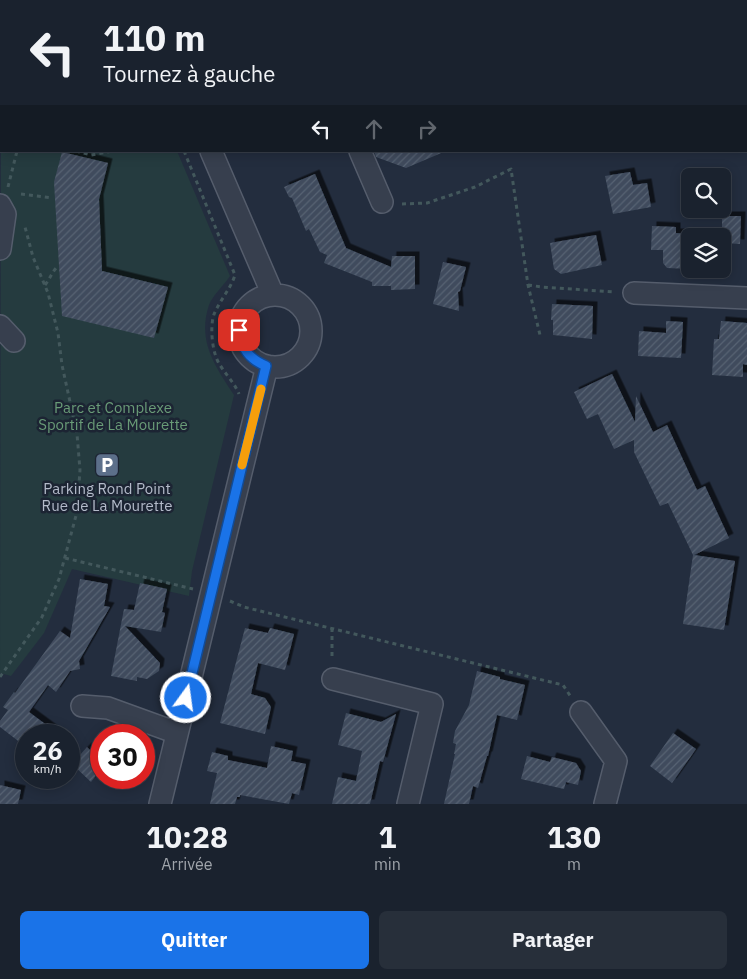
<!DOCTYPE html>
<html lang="fr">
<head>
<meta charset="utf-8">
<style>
	:root { --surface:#1a222e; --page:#272f3a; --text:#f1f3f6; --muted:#9fa4aa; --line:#383f4a; --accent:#1a73e8 }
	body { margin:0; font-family:"IBM Plex Sans",sans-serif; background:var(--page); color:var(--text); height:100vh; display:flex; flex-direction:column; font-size:19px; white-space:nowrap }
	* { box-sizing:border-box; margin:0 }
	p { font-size:16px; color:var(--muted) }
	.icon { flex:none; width:28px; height:28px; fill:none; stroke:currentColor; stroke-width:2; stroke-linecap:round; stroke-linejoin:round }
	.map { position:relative; height:804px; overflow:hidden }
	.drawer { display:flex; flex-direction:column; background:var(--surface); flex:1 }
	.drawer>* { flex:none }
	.banner { position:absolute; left:0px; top:0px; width:748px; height:152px; box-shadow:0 2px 12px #0003,0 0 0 1px var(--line); background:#1a222e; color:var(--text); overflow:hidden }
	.buttons { position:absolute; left:681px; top:168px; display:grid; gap:10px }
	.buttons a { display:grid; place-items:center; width:50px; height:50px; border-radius:8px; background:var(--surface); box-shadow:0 2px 12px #0003,0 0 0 1px var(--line); font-size:25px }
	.speed { position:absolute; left:15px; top:724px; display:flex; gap:10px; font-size:25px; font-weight:700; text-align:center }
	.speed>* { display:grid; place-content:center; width:65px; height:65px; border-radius:50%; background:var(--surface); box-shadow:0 2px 12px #0003,0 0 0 1px var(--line); line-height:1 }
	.speed small { font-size:12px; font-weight:400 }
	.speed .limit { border:8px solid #d22; background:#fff; color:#111 }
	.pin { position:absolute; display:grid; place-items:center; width:42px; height:42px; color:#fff; margin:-21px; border-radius:10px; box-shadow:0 2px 8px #0006 }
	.me { position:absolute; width:55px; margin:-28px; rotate:14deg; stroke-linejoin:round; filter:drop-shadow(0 0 4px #0008) }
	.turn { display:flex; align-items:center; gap:18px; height:105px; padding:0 20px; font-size:22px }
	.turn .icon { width:65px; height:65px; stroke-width:2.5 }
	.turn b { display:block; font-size:35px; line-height:42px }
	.lanes { display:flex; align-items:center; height:48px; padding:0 20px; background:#0003; justify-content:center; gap:25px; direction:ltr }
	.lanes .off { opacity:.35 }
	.eta { display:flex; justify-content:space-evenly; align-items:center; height:85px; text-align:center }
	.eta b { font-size:30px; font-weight:700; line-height:35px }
	.cta { display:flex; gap:10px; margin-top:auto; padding:10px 20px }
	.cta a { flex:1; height:58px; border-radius:8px; background:var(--accent); color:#fff; font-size:20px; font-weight:700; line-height:58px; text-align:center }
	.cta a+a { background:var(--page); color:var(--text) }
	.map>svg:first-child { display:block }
	.green { fill:#253b3f }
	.building { fill:url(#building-hatch); filter:url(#shadow) }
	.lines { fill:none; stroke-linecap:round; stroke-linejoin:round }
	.minor-casing { stroke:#555d6c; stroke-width:24 }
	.path { stroke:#43585c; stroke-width:3; stroke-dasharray:4 4; stroke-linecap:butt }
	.minor { stroke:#373f4e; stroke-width:21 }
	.route-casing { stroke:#114b97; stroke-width:12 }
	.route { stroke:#1a73e8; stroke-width:9 }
	.slow { stroke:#f59e0b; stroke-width:9 }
	.labels { text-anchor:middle; stroke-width:5; stroke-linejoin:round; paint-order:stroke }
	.park-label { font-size:15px; fill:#699b77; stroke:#1c2433 }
	.poi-label { font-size:15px; fill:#b3bac9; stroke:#1c2433 }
</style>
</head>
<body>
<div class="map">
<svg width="747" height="804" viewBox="0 0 747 804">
	<defs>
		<pattern id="building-hatch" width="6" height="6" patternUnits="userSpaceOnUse" patternTransform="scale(1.25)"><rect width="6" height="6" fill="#3f4b5d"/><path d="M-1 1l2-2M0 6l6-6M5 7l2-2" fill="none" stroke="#586373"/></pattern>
		<filter id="shadow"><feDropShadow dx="4.5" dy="-4.5" stdDeviation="0" flood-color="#0009"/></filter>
	</defs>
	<rect width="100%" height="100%" fill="#232d3e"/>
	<path class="green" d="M1,114V151H177L230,276C224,285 213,295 209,305C197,341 215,366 234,395L192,571L189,596L72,569L44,633L11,676L0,673Z"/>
	<path class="building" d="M374,151H446L406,168L376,157Z
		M62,152L108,163L99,199L102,271L168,287L154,338L62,316L54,182Z
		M630,172L633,185L647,183L651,207L613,214L605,176Z
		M315,174L346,248L391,267L392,256H415V289L391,290V286H372V282L324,263L327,255L320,252L309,229L306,231L292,198L289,197L284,187Z
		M722,216H741L740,244L722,243Z
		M652,226L676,227V233L690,234V269L667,268L663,263V250H651Z
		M596,235L602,265L561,274L554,269L550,243Z
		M443,262L466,267L460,291L458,292L459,311L433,304Z
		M552,304L593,306L592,339L553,335V320H551Z
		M666,321L683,322L681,358L638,356L639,331L666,333Z
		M721,321L747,323V365L743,364V377L712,375L714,339H719Z
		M612,374L635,422L636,396L653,432L667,425L697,490L705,486L729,538L694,555L735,561L724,630L683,624L693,555L668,503L660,506L634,452V440L614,449L598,414L587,419L574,392Z
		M80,579L108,584L104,606L110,607L79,661L80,669L70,671L56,692L48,685L29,712L60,735H26V747L0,727V721L8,710L3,707L14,692L15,693L60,631L70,638Z
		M140,583L167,589L162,612L165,613L161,632L125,626L160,663L159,671L147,679L137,677V681L111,676L124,609L134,610Z
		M245,628L268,633L270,628L294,634L285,670L258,663L251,694L265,698L271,707L265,734L220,723Z
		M477,671L500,677V679L525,685L517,720L497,715L488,756H487L478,788L473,786L469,804H444L455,754H454L456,744L453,743L455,731L469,705Z
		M346,713L381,722L396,714L383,762L380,761L370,804H332L338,777L356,781L362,751L338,745Z
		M673,733L696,749L672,783L650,766Z
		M101,740V769L91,782L72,764L87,747L91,751Z
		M271,746L293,751L291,761L306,764L299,795L292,793L289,804L240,795V797H237L235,804H210L217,773L207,771L212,752L228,756V760L267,768Z
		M527,756L550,762L552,757L576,763L581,771L578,785L566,782L564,789L521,779Z
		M0,785L21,790L18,804H0Z"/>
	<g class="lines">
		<defs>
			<path id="minor" d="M145,0L146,1
				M294,0L295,1
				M211,151L273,295
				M360,151L382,202
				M0,205L5,214L0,249
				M634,293L747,298
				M239 331a36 36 0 1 1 72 0a36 36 0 1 1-72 0Z
				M0,326L14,341
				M333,679L432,704L408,804
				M82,706L108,708L177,733
				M581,712L616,761L605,804
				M160,804L267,366"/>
		</defs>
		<use href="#minor" class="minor-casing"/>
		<path class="path" d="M87,0L90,1
			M76,151L91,155L112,151
			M184,151L235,275C231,288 221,299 215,312C209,324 212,354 220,365C226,375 234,382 239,394
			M8,187L17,151
			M21,194L52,198
			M402,204L427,203L475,187L511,169L528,285L540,335
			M45,285C50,279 52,272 57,267
			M528,285L542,287L614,292
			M65,558L193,589
			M230,601L244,607L563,685L571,697
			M332,628V660
			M0,677L42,617L59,579L77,512L80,470L77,434L62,365L58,333L48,293L33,257L25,227"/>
		<use href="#minor" class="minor"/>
	</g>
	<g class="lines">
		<defs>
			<path id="route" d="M186,698L266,366C249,359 241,348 239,330"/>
		</defs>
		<use href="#route" class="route-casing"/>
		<use href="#route" class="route"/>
		<path class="slow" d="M242,465L261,389"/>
	</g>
	<defs>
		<symbol id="parking-square" viewBox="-11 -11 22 22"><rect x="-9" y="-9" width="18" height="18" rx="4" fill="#5c6f8a" stroke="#1c2433"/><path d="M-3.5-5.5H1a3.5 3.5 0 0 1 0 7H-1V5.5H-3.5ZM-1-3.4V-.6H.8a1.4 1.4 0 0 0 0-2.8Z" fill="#fff"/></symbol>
	</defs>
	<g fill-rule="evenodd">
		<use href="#parking-square" x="93" y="451" width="28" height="28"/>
	</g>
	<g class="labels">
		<g class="park-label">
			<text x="113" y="413">Parc et Complexe<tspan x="113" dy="17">Sportif de La Mourette</tspan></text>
		</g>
		<g class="poi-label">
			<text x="107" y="494">Parking Rond Point<tspan x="107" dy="17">Rue de La Mourette</tspan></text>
		</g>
	</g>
</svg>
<div class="buttons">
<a><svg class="icon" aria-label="search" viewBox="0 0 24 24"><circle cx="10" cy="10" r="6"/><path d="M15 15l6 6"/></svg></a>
<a><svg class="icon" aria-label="layers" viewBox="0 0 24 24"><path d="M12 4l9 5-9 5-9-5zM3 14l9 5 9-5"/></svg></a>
</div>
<div class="speed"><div>26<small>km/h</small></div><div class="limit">30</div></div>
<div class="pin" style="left:239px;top:330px;background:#d93025"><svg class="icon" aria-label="arrive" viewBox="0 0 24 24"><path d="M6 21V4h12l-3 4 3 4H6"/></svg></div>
<svg class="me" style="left:186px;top:698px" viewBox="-20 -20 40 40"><circle r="17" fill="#1a73e8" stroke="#fff" stroke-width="3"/><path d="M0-11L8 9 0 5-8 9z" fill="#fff"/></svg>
<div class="banner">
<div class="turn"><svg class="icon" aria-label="left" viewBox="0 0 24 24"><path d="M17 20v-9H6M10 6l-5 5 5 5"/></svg><div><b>110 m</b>Tournez à gauche</div></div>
<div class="lanes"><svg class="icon" aria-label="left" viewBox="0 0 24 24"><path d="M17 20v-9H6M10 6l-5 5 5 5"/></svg><svg class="icon off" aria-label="ahead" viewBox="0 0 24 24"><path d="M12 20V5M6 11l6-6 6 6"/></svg><svg class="icon off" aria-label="right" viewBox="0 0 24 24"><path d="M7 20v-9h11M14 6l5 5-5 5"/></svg></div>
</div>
</div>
<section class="drawer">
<div class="eta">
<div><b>10:28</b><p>Arrivée</p></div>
<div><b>1</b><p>min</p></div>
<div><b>130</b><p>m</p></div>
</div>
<div class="cta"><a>Quitter</a><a>Partager</a></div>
</section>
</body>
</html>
